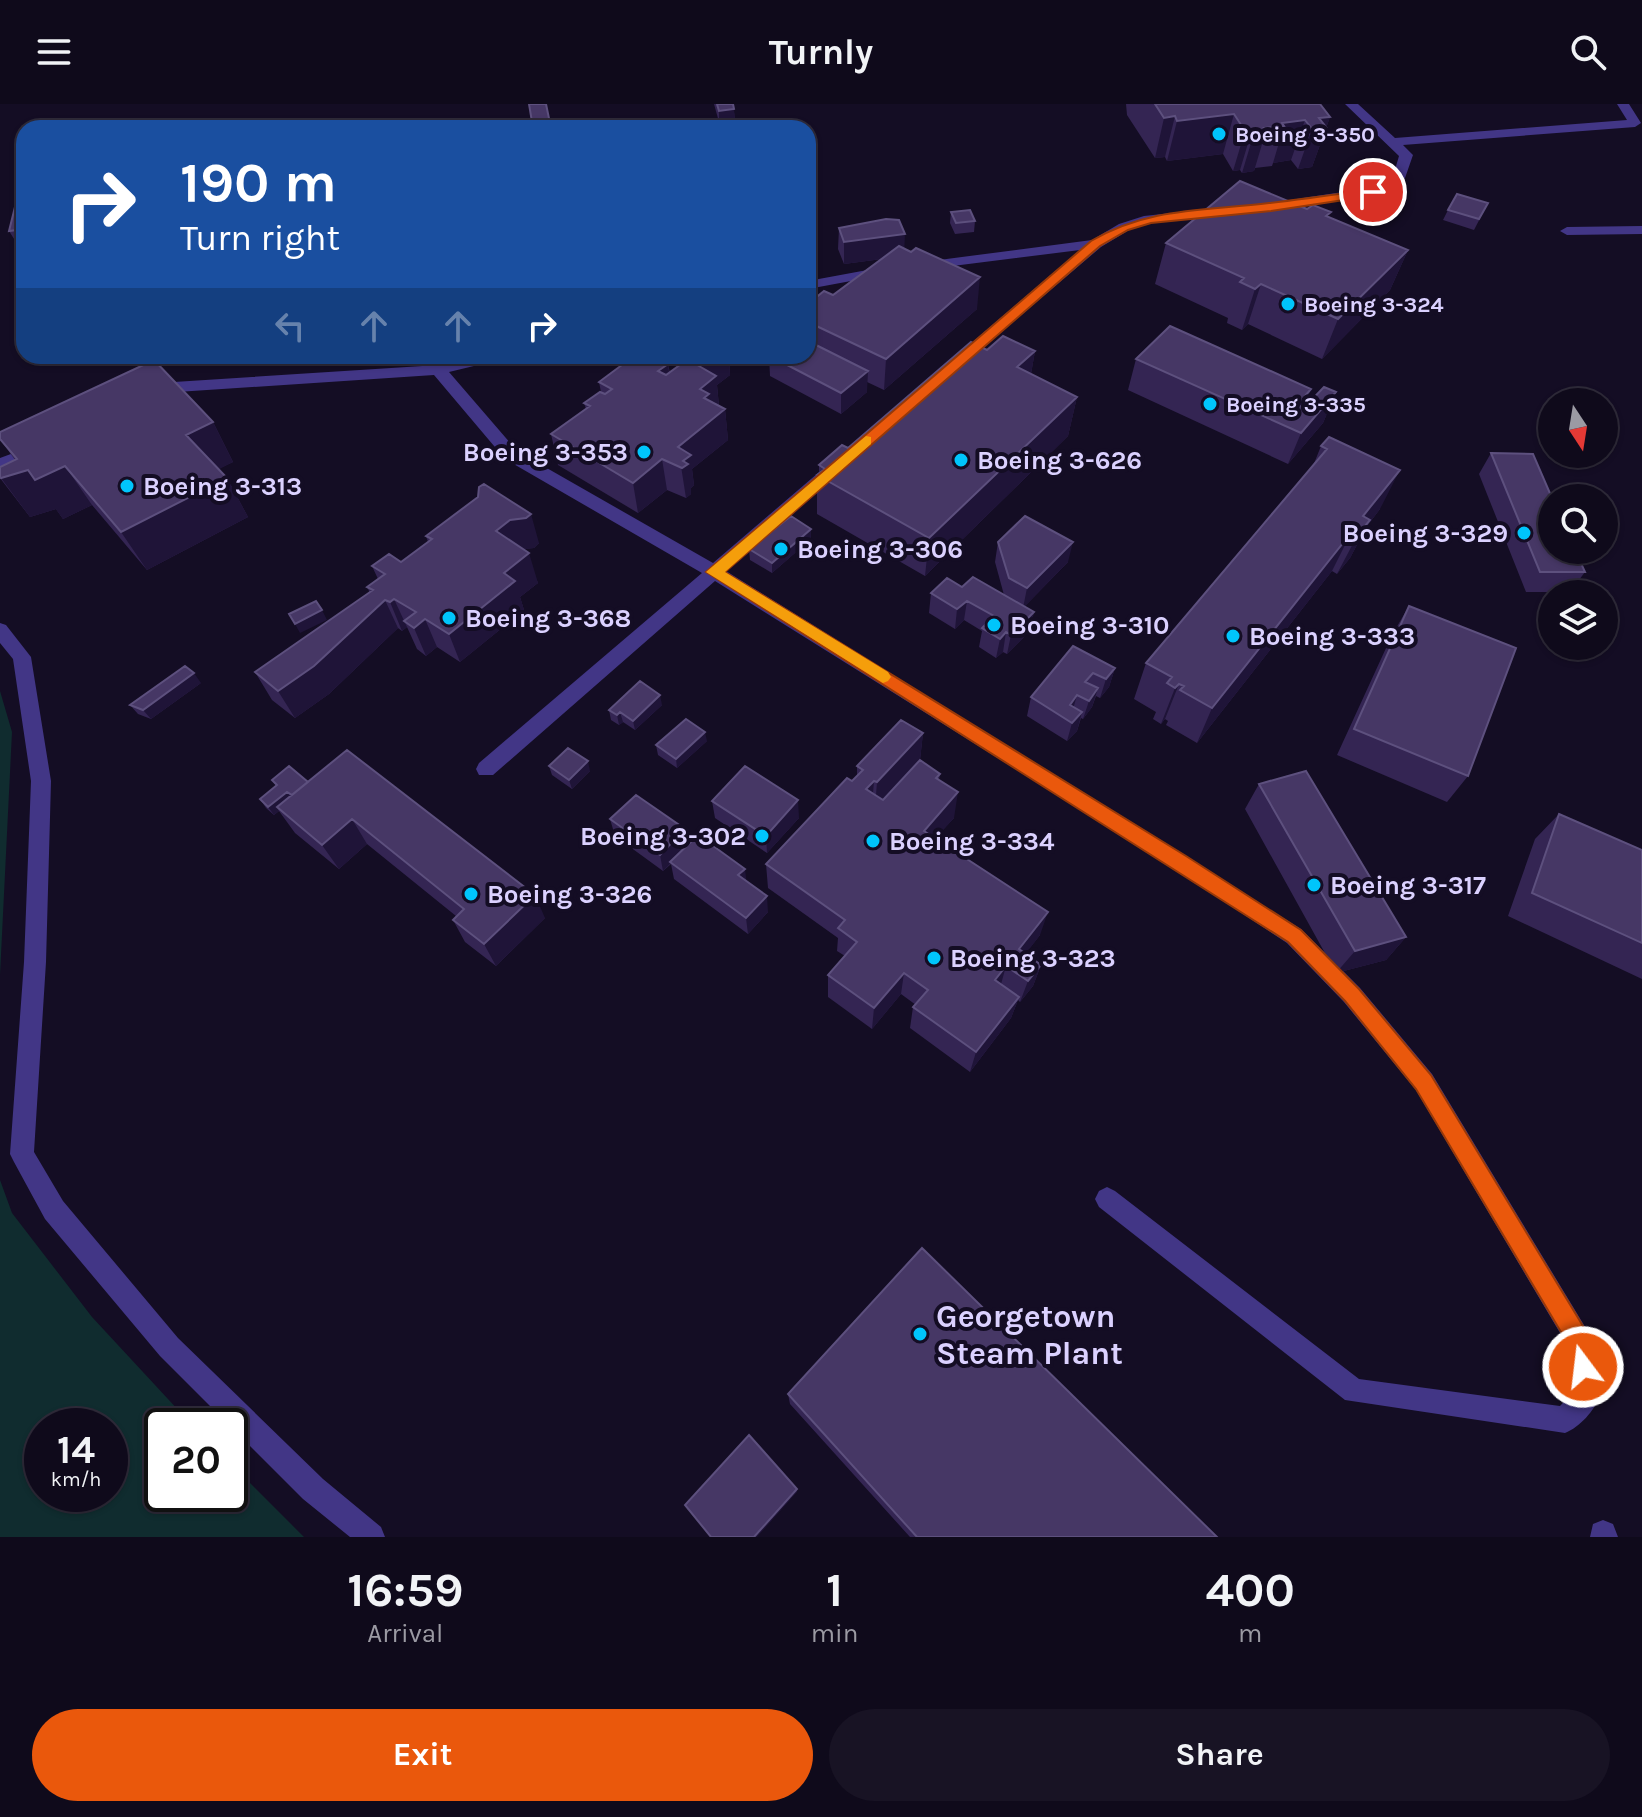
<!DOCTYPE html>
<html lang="en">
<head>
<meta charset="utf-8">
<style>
	:root { --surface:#0f0a1b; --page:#181324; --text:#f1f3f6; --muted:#9b9aa3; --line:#2f2b3a; --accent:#ea580c }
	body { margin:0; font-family:Karla,sans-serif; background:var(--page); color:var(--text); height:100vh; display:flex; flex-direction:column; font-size:30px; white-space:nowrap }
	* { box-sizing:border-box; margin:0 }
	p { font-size:26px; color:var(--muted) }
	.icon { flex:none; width:44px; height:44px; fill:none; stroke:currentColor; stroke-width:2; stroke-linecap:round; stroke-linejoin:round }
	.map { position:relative; height:1433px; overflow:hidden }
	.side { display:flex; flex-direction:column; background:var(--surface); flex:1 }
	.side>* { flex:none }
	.guide { position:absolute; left:16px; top:16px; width:800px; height:244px; border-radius:24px; box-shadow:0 2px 6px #0004,0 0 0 2px var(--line); background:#1a4fa0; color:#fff; overflow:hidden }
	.needle { width:52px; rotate:168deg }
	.fabs { position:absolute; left:1538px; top:284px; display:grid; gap:16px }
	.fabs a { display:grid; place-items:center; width:80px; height:80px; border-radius:50%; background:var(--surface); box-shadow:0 2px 6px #0004,0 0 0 2px var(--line); font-size:40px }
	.speed { position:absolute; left:24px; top:1304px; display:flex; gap:16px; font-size:40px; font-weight:700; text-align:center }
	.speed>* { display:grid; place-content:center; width:104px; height:104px; border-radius:50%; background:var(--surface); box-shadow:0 2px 6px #0004,0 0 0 2px var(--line); line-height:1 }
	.speed small { font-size:20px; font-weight:400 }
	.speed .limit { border:4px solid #111; border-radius:12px; background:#fff; color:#111 }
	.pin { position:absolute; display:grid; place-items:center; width:68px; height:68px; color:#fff; margin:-34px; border:4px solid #fff; border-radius:50%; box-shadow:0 2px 8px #0007 }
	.me { position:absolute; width:88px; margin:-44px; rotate:345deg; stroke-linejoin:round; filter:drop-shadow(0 0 6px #0008) }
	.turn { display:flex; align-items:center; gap:28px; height:168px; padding:0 32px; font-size:36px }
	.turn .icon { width:104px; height:104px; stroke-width:2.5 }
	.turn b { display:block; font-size:56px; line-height:68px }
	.lanes { display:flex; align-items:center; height:76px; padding:0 32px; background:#0003; justify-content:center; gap:40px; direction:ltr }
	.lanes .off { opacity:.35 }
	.eta { display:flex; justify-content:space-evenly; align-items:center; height:136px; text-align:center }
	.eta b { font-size:48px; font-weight:700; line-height:56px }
	.button { display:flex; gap:16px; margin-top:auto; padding:16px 32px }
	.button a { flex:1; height:92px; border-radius:48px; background:var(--accent); color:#fff; font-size:32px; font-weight:700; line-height:92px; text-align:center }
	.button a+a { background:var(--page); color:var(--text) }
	header { display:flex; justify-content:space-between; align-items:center; height:104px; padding:0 32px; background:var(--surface); font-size:36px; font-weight:700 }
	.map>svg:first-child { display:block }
	.green { fill:#102c2f; fill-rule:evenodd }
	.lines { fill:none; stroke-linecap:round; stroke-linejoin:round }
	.minor { fill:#423686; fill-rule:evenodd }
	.wall { fill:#342553 }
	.shaded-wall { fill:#1f1438 }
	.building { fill:#463765; stroke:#5d507e; stroke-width:2 }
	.route { fill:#ea580c; stroke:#983908; stroke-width:2 }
	.slow { fill:#f59e0b }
	.poi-dot { fill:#00c5fc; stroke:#140d24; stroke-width:3 }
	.labels { text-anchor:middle; stroke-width:8; stroke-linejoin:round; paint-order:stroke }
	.far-poi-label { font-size:22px; font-weight:bold; fill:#dbd1ff; stroke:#140d24; text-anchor:start }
	.poi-label { font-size:26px; font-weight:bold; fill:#dbd1ff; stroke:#140d24; text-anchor:start }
	.near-poi-label { font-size:32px; font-weight:bold; fill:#dbd1ff; stroke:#140d24; text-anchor:start }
</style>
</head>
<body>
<header><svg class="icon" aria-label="menu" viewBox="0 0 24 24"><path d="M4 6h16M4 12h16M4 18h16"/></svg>Turnly<svg class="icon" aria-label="search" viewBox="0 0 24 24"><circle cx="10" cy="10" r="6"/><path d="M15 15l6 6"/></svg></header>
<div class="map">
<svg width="1642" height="1433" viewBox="0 0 1642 1433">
	<rect width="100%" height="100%" fill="#140d24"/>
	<path class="green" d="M0,587L12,628L0,871Z
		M0,1076L12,1109L92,1213L193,1322H162V1390H230V1359L304,1433H0ZM42,1322H110V1390H42Z"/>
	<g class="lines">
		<path class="minor" d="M1345,0H1358L1395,34L1627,16L1617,0H1629L1641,19L1635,23L1403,41L1413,51L1405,74L1378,91L1265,106V100L1270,99L1369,84L1394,69L1399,52Z
			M1226,103L1231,104V110L1151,119L1129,126L1101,143L961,262H951L948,259L1080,146L921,166L914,162L916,159L1092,136L1119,120L1144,112Z
			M1642,122V130L1567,131L1560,127L1567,123Z
			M889,162L896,166L894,169L808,185V177Z
			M477,252H506L503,255L449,268L517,347L713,459L832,357H844V365L726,467L1301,825L1360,884L1432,970L1587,1226L1600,1292C1594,1307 1580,1323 1565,1329L1345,1296L1099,1103L1095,1095L1099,1087L1107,1083L1115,1087L1359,1275L1560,1302L1573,1288L1566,1239L1416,986L1344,898L1287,839L1172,763L715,477L493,671H479L476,665L479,659L702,469L505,355L434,271L177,288L154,297L146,292L174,278L438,261Z
			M38,340L46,346L44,350L0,366V354Z
			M0,519L6,521L31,553L51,677L46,858L34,1048L63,1097L178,1234L323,1375L381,1423L385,1433H350L303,1395L160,1252L45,1115L14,1058L10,1050L24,858L31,677L13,555L0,539Z
			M1603,1416L1613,1420L1618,1433H1590L1593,1420Z"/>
	</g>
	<path class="wall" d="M714,0H733L735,16L719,18Z
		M1126,0H1320L1330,13L1312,63L1298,65L1291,56L1273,59L1272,62L1255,64L1254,67L1242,69L1240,66L1233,67L1223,50L1167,57L1165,53L1155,54L1127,11Z
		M1488,99L1474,126L1443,116L1448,106Z
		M24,102V137L16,138L9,127Z
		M1307,105L1329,113L1408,146L1390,186L1322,255L1248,220L1242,226L1227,219L1228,214L1155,180L1166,139Z
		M951,108L975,117L974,128L955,130L950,119Z
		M839,124L905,145L977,205L884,286L867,278V288L841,310L770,272L769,252H808V200L833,191L882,155L844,160L838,145Z
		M987,246L1035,247L1031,270L1077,293L1068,332L925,472L817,410V371L819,369V361L848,344Z
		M692,252H729L730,271L717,281L719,302L725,305L728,336L692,365L694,381L691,384V390L686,394L667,386L638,409L558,361L551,330L586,305L584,299L601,288L599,278L668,260L670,269Z
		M1136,255L1311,285L1303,304H1304L1336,288L1323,319L1288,360L1128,286Z
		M213,318L233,358L218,365L227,374L248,413L147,466L92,401L63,415L56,405L30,413L0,374L15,356L0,335Z
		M1329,333L1380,405L1367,422L1350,454L1337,470L1332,467L1197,639L1166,621L1168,617L1165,615L1161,620L1153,615L1156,608L1134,595L1146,559L1313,362L1321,342Z
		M1491,349L1585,468L1570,488H1526L1479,370Z
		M811,425V435L772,469L750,456L749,445Z
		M426,432L539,439L534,444L523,445L538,479L520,493L524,506L460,558L437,543L426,552L417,545L407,523L402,527L398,524L329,590L295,614L272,596L255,568L370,489L367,483L378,475L372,462L401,458L428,438Z
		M998,438L1068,458L1024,503L1034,508L1029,528L1007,550L1003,548L996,554L979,543L982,527L964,516L955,525L929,509L931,489L962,483L1004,491L995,458Z
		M1409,502L1468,672L1447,698L1337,651L1392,531Z
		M1073,542L1115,564L1109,583L1100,594L1096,592L1092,603L1083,615L1081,614L1077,627L1067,637L1027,612L1031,593Z
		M201,579L151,615L138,610L130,601Z
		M662,601L635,626L623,618L619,621L611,616L609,606Z
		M923,629L920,656L940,670L939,676L954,714L935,734L1040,831L1025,850L1041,861L1033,882L1020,898L1018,896L1011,914L970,968L910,924L913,903L916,901L901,890L872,925L828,893V871L845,852L837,847L838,834L768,784L766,760L852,677L857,673V662Z
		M707,637L677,664L658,651L656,641Z
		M549,662L590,667L572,685L552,671Z
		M272,676L308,678L545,814L496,862L465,838L453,816L456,812L367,740L339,765L295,729L279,707L274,711L266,704L260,695L276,682Z
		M1259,680L1406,833L1386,856L1336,869L1245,705Z
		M712,697L799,714L767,749L715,714Z
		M1559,710L1642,746V875L1508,812L1535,735Z
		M610,715L685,725L688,740L746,777L768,808L748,830L674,775L671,760L663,767L615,732Z
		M788,1290L1217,1433H910L790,1300Z"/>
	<path class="shaded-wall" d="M734,5L735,16L719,18V7Z
		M1234,10L1223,50L1167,57L1177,17Z
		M1175,12L1165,53L1155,54L1164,14Z
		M1330,13L1312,63L1298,65L1312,25L1319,14Z
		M1305,16L1291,56L1273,59L1284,22L1282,19Z
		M1252,26L1240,66L1233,67L1245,27Z
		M1266,27L1254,67L1242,69L1254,29Z
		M905,130L904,152L844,160V138Z
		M1408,146L1390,186L1322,255L1338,215Z
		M980,173L977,205L884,286L886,255Z
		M1261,180L1248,220L1242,226L1255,185Z
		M1035,247L1028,287L1017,263Z
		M712,252H729L730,271L717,281L719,303L725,305L728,336L692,365L694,381L691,384V390L686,394L678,343L699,262Z
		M668,260L672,291L658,267Z
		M868,267L867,288L841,310V289Z
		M1311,285L1298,316L1297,301Z
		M1336,288L1323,319L1288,360L1301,329Z
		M1077,293L1068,332L925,472L929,434Z
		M213,318L233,358L208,371L186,331Z
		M662,355L667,386L638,409L633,379Z
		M65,362L92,401L63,415L35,376Z
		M28,366L56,405L30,413L1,374Z
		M1400,366L1380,405L1367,422L1350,454L1337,470L1357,432L1363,412Z
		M227,374L248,413L147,466L121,428Z
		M531,410L539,439L534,444L518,446L496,427L510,416Z
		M811,425V435L772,469V459Z
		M1351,429L1332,467L1197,639L1212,604Z
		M1073,438L1068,458L1023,504L1027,484Z
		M529,449L538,479L520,493L524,506L460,558L449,530L504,469Z
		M394,495L407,523L402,527L390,498Z
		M385,496L398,524L329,590L295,614L278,587Z
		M967,497L964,516L955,525L957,505Z
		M322,506L327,516L300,529L295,520Z
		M1034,508L1029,528L1007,550L1011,531Z
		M425,515L437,543L426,552L414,524Z
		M1006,528L1003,548L996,554L1000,535Z
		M1115,564L1109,583L1100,594L1106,575Z
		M194,569L201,579L151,615L143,606Z
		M1179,580L1165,615L1161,620L1175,584Z
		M1098,584L1092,603L1083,615L1089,597Z
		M660,591L662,601L635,626L633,617Z
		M1077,591L1072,609L1070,601Z
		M620,608L623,618L619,621L617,611Z
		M1082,608L1077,627L1067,637L1072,619Z
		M705,628L707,637L677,664L676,655Z
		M923,629L920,656L875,704L877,678Z
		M588,657L590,667L572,685L569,676Z
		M874,677L872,702L866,685Z
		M287,688L293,696L277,703L279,707L274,711L268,703Z
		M958,688L954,714L920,752L924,727Z
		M798,696L799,714L767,749L766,732Z
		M352,715L367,740L339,765L322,741Z
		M685,725L688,742L663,767L660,751Z
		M745,765L747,781L738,771Z
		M535,791L545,814L496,862L484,840Z
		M767,792L768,808L748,830L746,814Z
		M1048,808L1040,831L1012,868L1019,845Z
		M1406,833L1386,856L1336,869L1355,847Z
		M1041,861L1033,882L1020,898L1028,877Z
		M1006,862L1000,884L995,876Z
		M904,869L901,890L872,925L874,904Z
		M1019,893L1011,914L970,968L976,948Z
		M797,1385V1388L757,1433H754Z"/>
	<path class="building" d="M529,0H546L551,24H533Z
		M717,0H733L734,5L719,7Z
		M1155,0H1320L1330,13L1319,14L1326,23L1312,25L1305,16L1282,19L1284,22L1264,24L1266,27L1254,29L1252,26L1245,27L1234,10L1177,17L1175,12L1164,14Z
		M24,71V85H20Z
		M1240,77L1307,105L1313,101L1331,108L1326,112L1408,146L1338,215L1261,180L1255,185L1240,178L1244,174L1166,139Z
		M1457,90L1488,99L1479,115L1448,106Z
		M24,102V125L9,127L15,103Z
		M970,106L975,117L956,119L951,108Z
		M886,115L899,116L905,130L844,138L839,124Z
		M899,142L911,148L916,144L980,173L886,255L808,218V210L813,206L808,204V200L824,187L833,191Z
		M1170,222L1311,285L1297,301L1304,304L1324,283L1336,288L1301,329L1136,255Z
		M1003,232L1035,247L1017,263L1077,293L929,434L817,371L825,365L819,361L842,341L848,344L971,238L987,246Z
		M808,237L868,267L841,289L770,252H808Z
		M634,252H655L668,260L658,267L666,271L692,252H712L699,262L716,272L700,285L709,290L704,294L725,305L678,343L691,351L683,357L688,360L682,364L662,355L633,379L551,330L590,302L584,299L600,288L605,290L612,285L599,278Z
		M154,256L213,318L186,331L227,374L121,428L65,362L35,376L28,366L1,374L0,373V363L17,355L0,335V328Z
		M1329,333L1400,366L1363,412L1370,416L1357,432L1351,429L1212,604L1180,586L1184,582L1179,580L1175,584L1167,579L1172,573L1146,559L1327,345L1321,342Z
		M1491,349L1533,350L1552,394V446H1575L1585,468H1540Z
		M484,380L531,410L526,414L510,416L496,427L529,449L504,469L515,477L449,530L425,515L414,524L404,517L416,508L394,495L390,498L385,496L314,562L278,587L255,568L373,486L367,483L385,470L372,462L389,450L401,458L432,435L426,432L478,393L479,383Z
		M791,412L811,425L772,459L749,445Z
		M1025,412L1073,438L1027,484L1009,474L998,438Z
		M973,473L1034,508L1011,531L1006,528L1000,535L982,524L994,512L967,497L957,505L931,489L947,474L962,483Z
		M316,497L322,506L295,520L289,510Z
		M1409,502L1516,544L1468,672L1354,625Z
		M1073,542L1115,564L1106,575L1093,569L1085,578L1098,584L1089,597L1077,591L1070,601L1082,608L1072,619L1031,593Z
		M185,562L194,569L143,606L130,601Z
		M640,577L660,591L633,617L620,608L617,611L609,606Z
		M686,615L705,628L676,655L656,641Z
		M901,616L923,629L877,678L874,677L866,685L883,696L920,656L940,670L936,674L958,688L924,727L1048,808L1019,845L1041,861L1028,877L1006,862L995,876L1019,893L976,948L913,903L928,886L904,869L874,904L828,871L857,838L838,824L845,816L766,760L847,674L852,677L863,666L857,662Z
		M568,644L588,657L569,676L549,662Z
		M347,646L535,791L484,840L453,816L464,805L352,715L322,741L277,703Z
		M289,662L308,678L292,691L287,688L268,703L260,695L277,681L272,676Z
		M745,662L798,696L766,732L712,697Z
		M1306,667L1406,833L1355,847L1259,680Z
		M636,691L685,725L660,751L610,715Z
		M1559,710L1642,746V839L1532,789Z
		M698,731L745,765L738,771L767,792L746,814L670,758Z
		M922,1144L1217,1433H917L788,1290Z
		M749,1331L797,1385L754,1433H711L685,1401Z"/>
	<path class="route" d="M1373,85L1379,88L1377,91L1271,107L1151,119L1128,126L1100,142L725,468L1186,752L1301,826L1359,885L1431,971L1586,1227L1594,1263L1591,1272L1583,1275L1574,1272L1567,1238L1416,985L1345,897L1288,838L706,468L1091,137C1149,103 1204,107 1269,99C1304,95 1338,90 1373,85Z"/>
	<path class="slow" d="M866,332L871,333V340L725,468L888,568L891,573L888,577L883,579L706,468Z"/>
	<g class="poi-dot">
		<circle cx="1219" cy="30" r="8"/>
		<circle cx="1288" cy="200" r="8"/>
		<circle cx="1210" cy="300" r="8"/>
		<circle cx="644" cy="348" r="8"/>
		<circle cx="961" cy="356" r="8"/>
		<circle cx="127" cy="382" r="8"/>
		<circle cx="1524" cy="429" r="8"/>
		<circle cx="781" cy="445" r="8"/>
		<circle cx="449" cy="514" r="8"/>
		<circle cx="994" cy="521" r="8"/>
		<circle cx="1233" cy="532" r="8"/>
		<circle cx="762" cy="732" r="8"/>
		<circle cx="873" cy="737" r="8"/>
		<circle cx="1314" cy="781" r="8"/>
		<circle cx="471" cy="790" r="8"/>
		<circle cx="934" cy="854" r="8"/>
		<circle cx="920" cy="1230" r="8"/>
	</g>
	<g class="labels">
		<g class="far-poi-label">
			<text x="1235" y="38">Boeing 3-350</text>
			<text x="1304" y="208">Boeing 3-324</text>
			<text x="1226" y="308">Boeing 3-335</text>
		</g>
		<g class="poi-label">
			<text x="628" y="357" text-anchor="end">Boeing 3-353</text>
			<text x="977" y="365">Boeing 3-626</text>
			<text x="143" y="391">Boeing 3-313</text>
			<text x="1508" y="438" text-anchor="end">Boeing 3-329</text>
			<text x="797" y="454">Boeing 3-306</text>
			<text x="465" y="523">Boeing 3-368</text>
			<text x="1010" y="530">Boeing 3-310</text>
			<text x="1249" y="541">Boeing 3-333</text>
			<text x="746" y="741" text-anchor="end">Boeing 3-302</text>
			<text x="889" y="746">Boeing 3-334</text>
			<text x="1330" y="790">Boeing 3-317</text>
			<text x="487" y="799">Boeing 3-326</text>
			<text x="950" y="863">Boeing 3-323</text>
		</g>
		<g class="near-poi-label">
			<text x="936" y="1223">Georgetown<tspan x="936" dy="37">Steam Plant</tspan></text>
		</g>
	</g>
</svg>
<div class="fabs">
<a><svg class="needle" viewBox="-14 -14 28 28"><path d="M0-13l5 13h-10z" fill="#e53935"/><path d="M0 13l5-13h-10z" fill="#9b9aa3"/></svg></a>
<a><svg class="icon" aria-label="search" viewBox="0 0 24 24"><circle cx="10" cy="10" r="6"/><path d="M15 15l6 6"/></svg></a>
<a><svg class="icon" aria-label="layers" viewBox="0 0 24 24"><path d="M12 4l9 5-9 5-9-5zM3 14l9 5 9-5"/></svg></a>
</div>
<div class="speed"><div>14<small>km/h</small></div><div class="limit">20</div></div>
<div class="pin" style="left:1373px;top:88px;background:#d93025"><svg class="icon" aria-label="arrive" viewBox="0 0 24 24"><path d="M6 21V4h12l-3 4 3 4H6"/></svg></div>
<svg class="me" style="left:1583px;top:1263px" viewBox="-20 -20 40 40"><circle r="17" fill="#ea580c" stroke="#fff" stroke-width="3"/><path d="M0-11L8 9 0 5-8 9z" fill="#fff"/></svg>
<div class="guide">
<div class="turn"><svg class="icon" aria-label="right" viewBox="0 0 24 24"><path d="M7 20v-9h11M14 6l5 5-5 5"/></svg><div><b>190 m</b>Turn right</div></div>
<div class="lanes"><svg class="icon off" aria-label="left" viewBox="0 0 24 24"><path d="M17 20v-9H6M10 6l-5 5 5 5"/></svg><svg class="icon off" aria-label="ahead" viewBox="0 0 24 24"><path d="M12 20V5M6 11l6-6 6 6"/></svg><svg class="icon off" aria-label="ahead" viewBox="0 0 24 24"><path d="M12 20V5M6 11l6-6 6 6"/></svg><svg class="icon" aria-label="right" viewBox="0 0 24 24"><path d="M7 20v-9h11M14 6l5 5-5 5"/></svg></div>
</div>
</div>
<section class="side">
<div class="eta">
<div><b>16:59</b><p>Arrival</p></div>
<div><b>1</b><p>min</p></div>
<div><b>400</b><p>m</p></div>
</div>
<div class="button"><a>Exit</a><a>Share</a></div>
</section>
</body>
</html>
